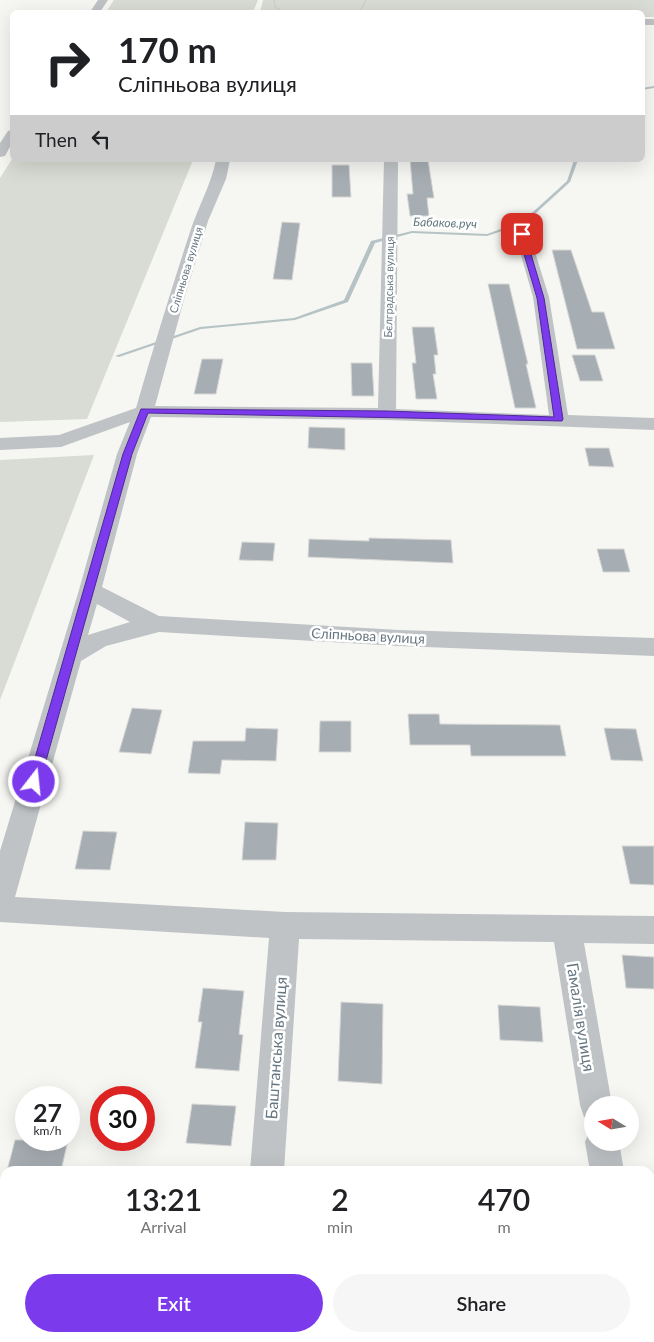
<!DOCTYPE html>
<html lang="en">
<head>
<meta charset="utf-8">
<style>
	:root { --surface:#fff; --page:#f6f6f6; --text:#202124; --muted:#757577; --accent:#7c3aed }
	body { margin:0; font-family:Lato,sans-serif; background:var(--page); color:var(--text); height:100vh; display:flex; flex-direction:column; font-size:19px; white-space:nowrap }
	* { box-sizing:border-box; margin:0 }
	p { font-size:16px; color:var(--muted) }
	.icon { flex:none; width:28px; height:28px; fill:none; stroke:currentColor; stroke-width:2; stroke-linecap:round; stroke-linejoin:round }
	.map { position:relative; flex:1; overflow:hidden }
	.side { position:absolute; left:0px; top:1166px; width:655px; height:176px; display:flex; flex-direction:column; background:var(--surface); border-radius:15px 15px 0 0; box-shadow:0 5px 20px #0002 }
	.side>* { flex:none }
	.guide { position:absolute; left:10px; top:10px; width:635px; height:152px; border-radius:8px; box-shadow:0 5px 20px #0002; background:#fff; color:var(--text); overflow:hidden }
	.needle { width:32px; rotate:281deg }
	.controls { position:absolute; left:584px; top:1096px; display:grid; gap:10px }
	.controls a { display:grid; place-items:center; width:55px; height:55px; border-radius:50%; background:var(--surface); box-shadow:0 5px 20px #0002; font-size:25px }
	.speed { position:absolute; left:15px; top:1086px; display:flex; gap:10px; font-size:25px; font-weight:700; text-align:center }
	.speed>* { display:grid; place-content:center; width:65px; height:65px; border-radius:50%; background:var(--surface); box-shadow:0 5px 20px #0002; line-height:1 }
	.speed small { font-size:12px; font-weight:400 }
	.speed .limit { border:8px solid #d22; background:#fff; color:#111 }
	.pin { position:absolute; display:grid; place-items:center; width:42px; height:42px; color:#fff; margin:-21px; border-radius:10px; box-shadow:0 2px 8px #0006 }
	.me { position:absolute; width:55px; margin:-28px; rotate:16deg; stroke-linejoin:round; filter:drop-shadow(0 0 4px #0008) }
	.turn { display:flex; align-items:center; gap:18px; height:105px; padding:0 25px; font-size:22px }
	.turn .icon { width:65px; height:65px; stroke-width:2.5 }
	.turn b { display:block; font-size:35px; line-height:42px }
	.then { display:flex; align-items:center; height:48px; padding:0 25px; background:#0003; gap:10px; font-size:19px }
	.eta { display:flex; justify-content:space-evenly; align-items:center; height:85px; text-align:center }
	.eta b { font-size:30px; font-weight:600; line-height:35px }
	.action { display:flex; gap:10px; margin-top:auto; padding:10px 25px }
	.action a { flex:1; height:58px; border-radius:30px; background:var(--accent); color:#fff; font-size:20px; font-weight:600; line-height:58px; text-align:center }
	.action a+a { background:var(--page); color:var(--text) }
	.map>svg:first-child { display:block }
	.green { fill:#d8dcd4 }
	.lines { fill:none; stroke-linecap:round; stroke-linejoin:round }
	.stream { fill:#b6c3c5; fill-rule:evenodd }
	.building { fill:#a7aeb3; stroke:#d7d7d5 }
	.path { stroke:#b9bcbe; stroke-width:1; stroke-dasharray:1 1; stroke-linecap:butt }
	.minor { fill:#bfc3c6; fill-rule:evenodd }
	.route { fill:#7c3aed; stroke:#51269a }
	.labels { text-anchor:middle; stroke-width:5; stroke-linejoin:round; paint-order:stroke }
	.far-street-label { font-size:11px; fill:#677782; stroke:#fff }
	.far-water-label { font-size:12px; font-style:italic; fill:#63787e; stroke:#fff }
	.street-label { font-size:14px; fill:#677782; stroke:#fff }
	.near-street-label { font-size:16px; fill:#677782; stroke:#fff }
</style>
</head>
<body>
<div class="map">
<svg width="654" height="1342" viewBox="0 0 654 1342">
	<rect width="100%" height="100%" fill="#f6f6f3"/>
	<path class="green" d="M114,0H258L253,12H106Z
		M263,0H654V17H643L642,12H260Z
		M12,159L193,160L87,419L0,422V178Z
		M94,455L0,700V460Z"/>
	<g class="lines">
		<path class="stream" d="M654,86V88L642,90V88Z
			M574,160H578L570,182L525,223L487,236L412,233L375,243L348,302L295,320L201,329L119,357L115,356L200,327L294,318L344,300L371,241L412,231L487,234L523,221L567,181Z"/>
	</g>
	<path class="building" d="M410,160H428L434,198H427L429,216H410L407,194H413Z
		M332,165H349L351,197H332Z
		M282,222L300,223L292,280L273,279Z
		M552,250H571L592,312H604L615,349H577Z
		M488,284H509L528,364H526L536,408H515Z
		M412,327H434L438,355H434L436,374H433L437,399H416L412,363H416Z
		M572,355H595L603,381H580Z
		M202,359H223L216,394H194Z
		M351,363H372L374,396H352Z
		M309,427L345,428V450L308,448Z
		M585,448H609L614,467L589,466Z
		M369,538L451,540L453,563L308,557L309,539L369,541Z
		M242,542L275,543L273,561L239,560Z
		M597,549H624L630,572H603Z
		M132,708L162,710L151,754L119,752Z
		M408,714H439L440,724L560,725L566,756H471L470,745H410Z
		M320,721H351V752H319Z
		M246,728L278,729L276,761L222,760L220,774L188,773L193,741H245Z
		M604,728L636,729L643,761L611,760Z
		M245,822L278,823L276,860H242Z
		M83,831L117,832L110,870L75,869Z
		M622,846H654V885L630,884Z
		M622,955L654,957V989L626,988Z
		M203,988L244,991L239,1034L243,1035L239,1071L195,1068L202,1022H198Z
		M341,1002L383,1004L382,1084L338,1081Z
		M498,1005L540,1007L543,1042L500,1040Z
		M192,1104L236,1106L231,1146L186,1143Z
		M15,1140H68L61,1171H7Z"/>
	<g class="lines">
		<path class="path" d="M274,0L275,7L283,12
			M360,12L366,0"/>
		<path class="minor" d="M98,0H108L100,12H90Z
			M642,19H654V25H642Z
			M12,130V143L5,156L0,157V143L8,131Z
			M216,160H230L226,179L208,221L185,296L155,406L378,408L384,160H398L396,409L549,415L533,297L510,217L512,214H522L524,217L549,297L568,415L654,418V430L387,420L151,417L137,454L102,587L159,616L399,630L654,638V656L399,646L159,632L106,646L81,661L15,897L285,912L654,916V944L584,943L612,1105H592V1120L584,1117L580,1105L554,942L299,939L284,1171H250L269,938L0,922V851L79,590L117,454L130,422L61,447L0,450V438L59,435L136,408C153,349 171,290 190,232C198,207 211,185 216,160ZM97,604L130,622L88,635Z
			M592,1129V1142H619L624,1171H590L585,1142L590,1130Z
			M650,1331L653,1342H615V1338H650Z
			M236,1338H274V1342H236Z"/>
	</g>
	<path class="route" d="M522,231L525,234L544,298L563,419L562,421L148,413L132,454L40,782L39,786L34,788L30,786L28,782L123,454L141,409L387,411L554,417L537,298L518,234Z"/>
	<g class="labels">
		<g class="far-street-label">
			<text transform="translate(186 270) rotate(-73)" y="4">Сліпньова вулиця</text>
			<text transform="translate(389 287) rotate(-89)" y="4">Бєлградська вулиця</text>
		</g>
		<g class="far-water-label">
			<text transform="translate(445 223) rotate(2)" y="4">Бабаков.руч</text>
		</g>
		<g class="street-label">
			<text transform="translate(368 636) rotate(3)" y="5">Сліпньова вулиця</text>
		</g>
		<g class="near-street-label">
			<text transform="translate(581 1017) rotate(81)" y="6">Гамалія вулиця</text>
			<text transform="translate(276 1048) rotate(-86)" y="6">Баштанська вулиця</text>
		</g>
	</g>
</svg>
<div class="controls">
<a><svg class="needle" viewBox="-14 -14 28 28"><path d="M0-13l5 13h-10z" fill="#e53935"/><path d="M0 13l5-13h-10z" fill="#757577"/></svg></a>
</div>
<div class="speed"><div>27<small>km/h</small></div><div class="limit">30</div></div>
<div class="pin" style="left:522px;top:234px;background:#d93025"><svg class="icon" aria-label="arrive" viewBox="0 0 24 24"><path d="M6 21V4h12l-3 4 3 4H6"/></svg></div>
<svg class="me" style="left:34px;top:782px" viewBox="-20 -20 40 40"><circle r="17" fill="#7c3aed" stroke="#fff" stroke-width="3"/><path d="M0-11L8 9 0 5-8 9z" fill="#fff"/></svg>
<div class="guide">
<div class="turn"><svg class="icon" aria-label="right" viewBox="0 0 24 24"><path d="M7 20v-9h11M14 6l5 5-5 5"/></svg><div><b>170 m</b>Сліпньова вулиця</div></div>
<div class="then">Then<svg class="icon" aria-label="left" viewBox="0 0 24 24"><path d="M17 20v-9H6M10 6l-5 5 5 5"/></svg></div>
</div>
<section class="side">
<div class="eta">
<div><b>13:21</b><p>Arrival</p></div>
<div><b>2</b><p>min</p></div>
<div><b>470</b><p>m</p></div>
</div>
<div class="action"><a>Exit</a><a>Share</a></div>
</section>
</div>
</body>
</html>
